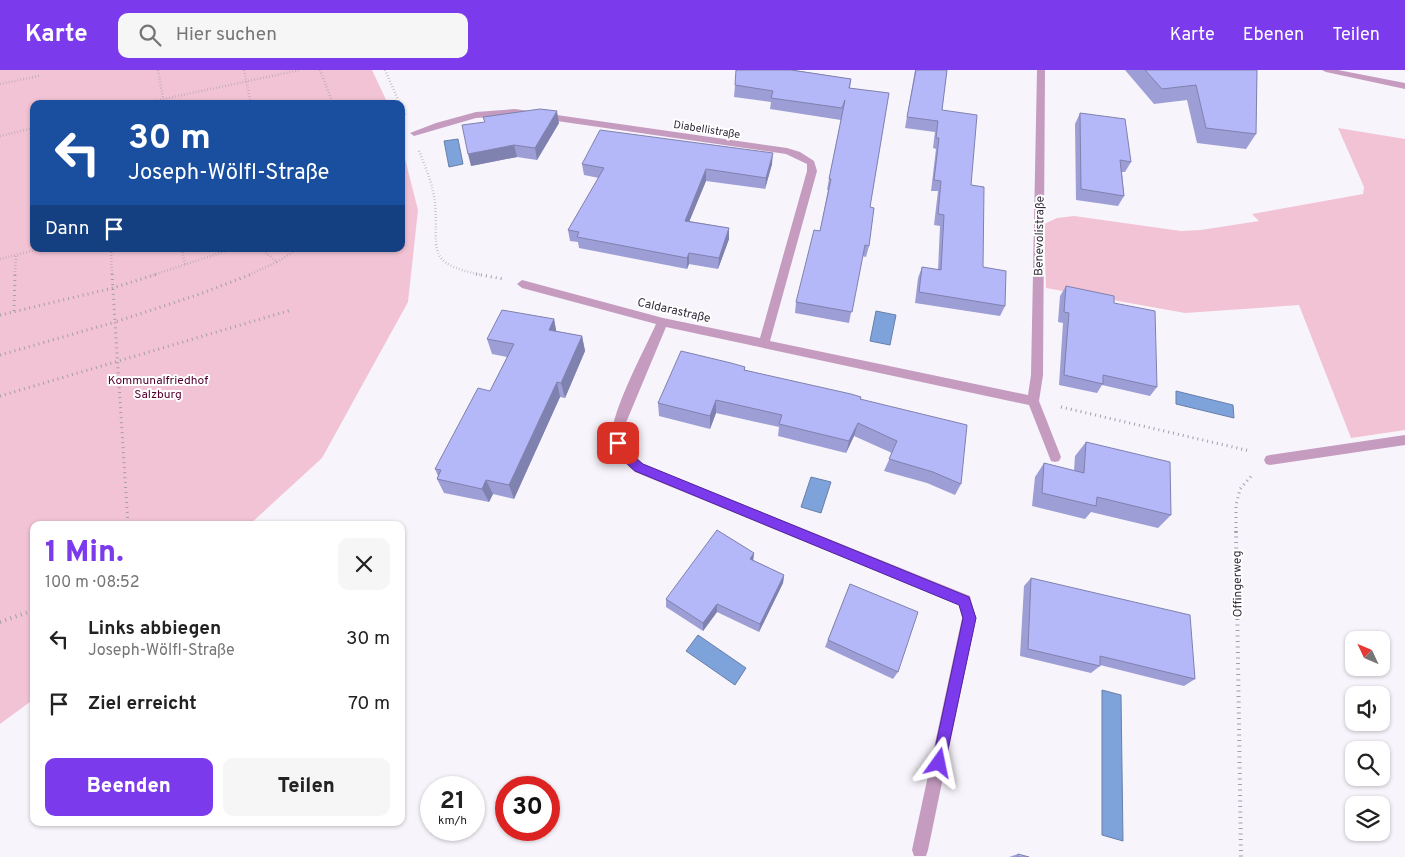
<!DOCTYPE html>
<html lang="de">
<head>
<meta charset="utf-8">
<style>
	:root { --surface:#fff; --page:#f6f6f6; --text:#222; --muted:#767676; --accent:#7c3aed }
	body { margin:0; font-family:Overpass,sans-serif; background:var(--page); color:var(--text); height:100vh; display:flex; flex-direction:column; font-size:19px; white-space:nowrap }
	* { box-sizing:border-box; margin:0 }
	p { font-size:16px; color:var(--muted) }
	.icon { flex:none; width:28px; height:28px; fill:none; stroke:currentColor; stroke-width:2; stroke-linecap:round; stroke-linejoin:round }
	.map { position:relative; flex:1; overflow:hidden }
	.panel { position:absolute; left:30px; top:451px; width:375px; height:305px; display:flex; flex-direction:column; background:var(--surface); border-radius:10px; box-shadow:0 1px 4px #0004 }
	.panel>* { flex:none }
	.hud { position:absolute; left:30px; top:30px; width:375px; height:152px; border-radius:10px; box-shadow:0 1px 4px #0004; background:#1a4fa0; color:#fff; overflow:hidden }
	.needle { width:32px; rotate:314deg }
	.tools { position:absolute; left:1345px; top:561px; display:grid; gap:10px }
	.tools a { display:grid; place-items:center; width:45px; height:45px; border-radius:10px; background:var(--surface); box-shadow:0 1px 4px #0004; font-size:25px }
	.speed { position:absolute; left:420px; top:706px; display:flex; gap:10px; font-size:25px; font-weight:700; text-align:center }
	.speed>* { display:grid; place-content:center; width:65px; height:65px; border-radius:50%; background:var(--surface); box-shadow:0 1px 4px #0004; line-height:1 }
	.speed small { font-size:12px; font-weight:400 }
	.speed .limit { border:8px solid #d22; background:#fff; color:#111 }
	.pin { position:absolute; display:grid; place-items:center; width:42px; height:42px; color:#fff; margin:-21px; border-radius:10px; box-shadow:0 2px 8px #0006 }
	.me { position:absolute; width:55px; margin:-28px; rotate:12deg; stroke-linejoin:round; filter:drop-shadow(0 0 4px #0008) }
	.turn { display:flex; align-items:center; gap:18px; height:105px; padding:0 15px; font-size:22px }
	.turn .icon { width:65px; height:65px; stroke-width:2.5 }
	.turn b { display:block; font-size:35px; line-height:42px }
	.then { display:flex; align-items:center; height:48px; padding:0 15px; background:#0003; gap:10px; font-size:19px }
	.round { display:grid; place-items:center; flex:none; width:52px; height:52px; border-radius:10px; background:var(--page) }
	.summary { display:flex; align-items:center; justify-content:space-between; height:85px; padding:0 15px }
	h1 { font-size:30px; font-weight:800; line-height:38px; color:var(--accent) }
	.button { display:flex; gap:10px; margin-top:auto; padding:10px 15px }
	.button a { flex:1; height:58px; border-radius:10px; background:var(--accent); color:#fff; font-size:20px; font-weight:800; line-height:58px; text-align:center }
	.button a+a { background:var(--page); color:var(--text) }
	ul { padding:0; list-style:none }
	li { display:flex; align-items:center; gap:15px; height:65px; padding:0 15px }
	li div { flex:1 }
	li b { display:block; font-size:19px }
	li em { font-style:normal }
	header { display:flex; align-items:center; gap:30px; box-sizing:border-box; height:70px; padding:0 25px; background:var(--accent); color:#fff }
	header strong { font-size:24px }
	nav { display:flex; gap:28px; margin-inline-start:auto; font-size:18px }
	.search { width:350px; height:45px; background:var(--page); display:flex; align-items:center; gap:12px; box-sizing:border-box; padding:0 18px; border-radius:10px; color:var(--muted); font-size:19px }
	.map>svg:first-child { display:block }
	.green { fill:#f2c3d4 }
	.water { fill:#7ea2da; stroke:#687faa }
	.lines { fill:none; stroke-linecap:round; stroke-linejoin:round }
	.path-far2 { stroke:#a39ea8; stroke-width:2.5; stroke-dasharray:0.5 2.5; stroke-linecap:butt }
	.path-far1 { stroke:#a39ea8; stroke-width:3; stroke-dasharray:1 4; stroke-linecap:butt }
	.path { stroke:#a39ea8; stroke-width:4; stroke-dasharray:1 4.5; stroke-linecap:butt }
	.minor { fill:#c59cc0; fill-rule:evenodd }
	.wall { fill:#9c9ed5 }
	.shaded-wall { fill:#7f81ae }
	.building { fill:#b5b8f8; stroke:#7f81ae }
	.route { fill:#7c3aed; stroke:#51269a }
	.labels { text-anchor:middle; stroke-width:4; stroke-linejoin:round; paint-order:stroke }
	.far-street-label { font-size:11px; fill:#332c3a; stroke:#fff }
	.street-label { font-size:12px; fill:#332c3a; stroke:#fff }
	.park-label { font-size:12px; fill:#53002f; stroke:#fff }
</style>
</head>
<body>
<header>
<strong>Karte</strong>
<div class="search"><svg class="icon" aria-label="search" viewBox="0 0 24 24"><circle cx="10" cy="10" r="6"/><path d="M15 15l6 6"/></svg>Hier suchen</div>
<nav><a>Karte</a><a>Ebenen</a><a>Teilen</a></nav>
</header>
<div class="map">
<svg width="1405" height="787" viewBox="0 0 1405 787">
	<rect width="100%" height="100%" fill="#f7f4fb"/>
	<path class="green" d="M0,0H372L388,34H34V179H401V73L418,140L408,232L322,388L249,455H34V629L0,654Z
		M1338,58L1405,69V360L1351,368L1299,235L1185,243L1046,218L1044,154L1057,148L1074,146L1181,161L1201,160L1259,151L1252,144L1363,124L1364,117Z"/>
	<path class="water" d="M458,69L463,94L449,97L444,71Z
		M876,241L896,245L890,275L870,271Z
		M1176,321L1233,335L1234,348L1176,334Z
		M811,407L831,412L821,443L801,437Z
		M698,565L746,598L735,615L686,581Z
		M1102,620L1121,625L1123,771L1102,765Z"/>
	<g class="lines">
		<path class="path-far2" d="M158,0L163,28
			M244,0L251,34
			M320,0L333,34
			M385,0L400,34
			M0,14L39,6
			M140,34L300,0
			M401,36L406,47
			M0,66L34,58
			M419,81C426,98 433,115 435,133C439,180 423,193 482,205
			M111,179L112,205
			M182,179L185,195
			M0,189L39,179
			M277,192L298,179
			M15,205L16,185
			M153,205L232,179
			M249,205L277,192L261,179"/>
		<path class="path-far1" d="M112,204L115,252L197,225L252,204
			M476,204L503,209
			M14,241L15,204
			M0,245L113,218L157,204
			M0,285L115,252L128,455
			M0,326L291,240
			M1061,337L1250,381
			M1236,463V435L1240,419L1253,404"/>
		<path class="path" d="M1236,461L1241,787
			M0,552L34,540"/>
		<path class="minor" d="M1037,0H1045L1043,305L1039,331L1061,387L1059,391L1055,392L1051,391L1029,335L666,257L625,355L626,375L643,394L970,526L976,548L928,780L926,786H914L912,780L962,548L959,535L635,402C625,393 615,384 612,370C608,347 645,279 656,254L522,218L517,214L522,210L663,248L760,268L807,101V94L786,84L515,45L476,48L414,66L410,63L436,53L476,42L515,39L787,78L800,82L814,91L817,101L770,271L1028,325L1031,305Z
			M1322,0H1338L1405,13V19L1326,2Z
			M1405,365V375L1270,395L1266,394L1264,390L1266,386L1270,385Z"/>
	</g>
	<path class="wall" d="M794,0L851,9L850,18L870,137L869,176L866,187L862,186L849,253L795,243L796,232L820,161L828,120H827L829,109L841,50L770,39L771,32L734,27L735,15Z
		M915,0H947L942,40L971,115L983,197L1005,236L1000,246L915,233L918,208L922,197L938,200L940,156L934,155L938,121H931L936,79L933,78L935,62L905,58Z
		M1125,0H1257L1256,64L1246,79L1197,73L1187,30L1154,34Z
		M1080,43L1131,92L1125,102H1122L1124,126L1118,136L1076,130L1075,54Z
		M559,53L537,90L517,87L471,96Z
		M582,94H772L765,119L706,111L689,151L729,158V169L718,199L689,194L687,199L579,178L578,172L570,171L568,160L599,108L584,105Z
		M1066,216L1114,233L1157,317L1150,326L1102,315L1097,323L1059,315L1063,253L1058,252L1060,226Z
		M554,249L556,261L582,266L585,281L565,328L560,327L514,429L493,424L489,432L444,423L437,409L438,406L435,399L490,321L507,287L492,284L487,269Z
		M745,297V300L860,329L961,414L955,425L927,413L884,401L892,383L854,366L846,383L778,366L779,357L716,343L710,359L659,346L658,333Z
		M1086,372L1171,445L1158,458L1091,442L1085,449L1032,436L1035,407L1044,393L1074,401L1075,386Z
		M754,483L753,490L784,505L783,513L759,562L717,542L703,561L666,537V529Z
		M1031,508L1195,609L1184,616L1100,595V596L1091,603L1020,586L1024,516Z
		M850,514L898,602L893,609L825,577Z
		M1018,784L1029,787H1009Z"/>
	<path class="shaded-wall" d="M557,41L559,53L537,90L535,78Z
		M514,75L517,87L471,96L468,84Z
		M773,83L772,94L765,119L766,108Z
		M706,99V111L685,162V151Z
		M729,158V169L718,199L719,188Z
		M689,183V194L687,199V188Z
		M554,249L557,265L549,260Z
		M582,266L585,281L565,328L561,313Z
		M557,312L560,327L514,429L509,415Z
		M716,330V343L710,359V346Z
		M858,353L854,366L846,383L849,371Z
		M486,410L493,424L489,432L482,419Z
		M754,483L753,492L750,489Z
		M784,505L783,513L759,562L760,554Z
		M717,534V542L703,561V553Z"/>
	<path class="building" d="M736,0H791L851,9L849,18L889,23L870,137L874,138L869,176L865,175L852,242L796,232L814,160L820,161L831,109H829L845,30L842,38L771,28L773,21L735,15Z
		M916,0H947L942,40L977,45L971,115L984,117L983,197L1006,201L1005,236L919,222L922,197L941,200L944,145L938,144L941,111L934,110L939,68H936L938,51L907,47Z
		M1145,0H1257L1256,64L1206,58L1196,15L1162,19Z
		M540,39L557,41L535,78L514,75L468,84L462,55L485,52L483,47Z
		M1080,43L1125,49L1131,92L1120,90L1124,126L1081,119Z
		M600,60L773,83L766,108L706,99L685,151L729,158L719,188L689,183L687,188L577,167L579,162L568,160L604,98L582,94Z
		M1066,216L1114,226V233L1155,241L1157,317L1103,305V314L1064,305L1069,243L1064,242Z
		M502,240L554,249L549,260L582,266L561,313L557,312L509,415L486,410L482,419L437,409L441,400L435,399L478,318L490,321L514,274L487,269Z
		M681,281L731,293L745,297L744,300L851,324L861,327L860,329L967,355L961,414L933,402L889,389L897,371L858,353L849,371L779,354L782,345L716,330L710,346L658,333Z
		M1086,372L1170,392L1171,445L1097,427L1096,436L1042,423L1044,393L1084,403Z
		M717,460L754,483L750,489L784,505L760,554L717,534L703,553L666,529Z
		M1031,508L1190,545L1195,609L1100,586V596L1028,579Z
		M850,514L918,542L898,602L828,570Z
		M1018,784L1029,787H1018Z"/>
	<path class="route" d="M618,369L622,370L630,384L643,394L969,527L976,548L944,698L939,700L934,698L932,693L963,548L959,535L635,401C625,393 619,385 613,373Z"/>
	<g class="labels">
		<g class="far-street-label">
			<text transform="translate(707 59) rotate(9)" y="4">Diabellistraße</text>
		</g>
		<g class="street-label">
			<text transform="translate(1039 166) rotate(-89)" y="4">Benevolistraße</text>
			<text transform="translate(674 240) rotate(13)" y="4">Caldarastraße</text>
			<text transform="translate(1237 514) rotate(-91)" y="4">Offingerweg</text>
		</g>
		<g class="park-label">
			<text x="158" y="314">Kommunalfriedhof<tspan x="158" dy="14">Salzburg</tspan></text>
		</g>
	</g>
</svg>
<div class="tools">
<a><svg class="needle" viewBox="-14 -14 28 28"><path d="M0-13l5 13h-10z" fill="#e53935"/><path d="M0 13l5-13h-10z" fill="#767676"/></svg></a>
<a><svg class="icon" aria-label="sound" viewBox="0 0 24 24"><path d="M4 9h4l5-4v14l-5-4H4zM17 9q2 3 0 6"/></svg></a>
<a><svg class="icon" aria-label="search" viewBox="0 0 24 24"><circle cx="10" cy="10" r="6"/><path d="M15 15l6 6"/></svg></a>
<a><svg class="icon" aria-label="layers" viewBox="0 0 24 24"><path d="M12 4l9 5-9 5-9-5zM3 14l9 5 9-5"/></svg></a>
</div>
<div class="speed"><div>21<small>km/h</small></div><div class="limit">30</div></div>
<div class="pin" style="left:618px;top:373px;background:#d93025"><svg class="icon" aria-label="arrive" viewBox="0 0 24 24"><path d="M6 21V4h12l-3 4 3 4H6"/></svg></div>
<svg class="me" style="left:939px;top:693px" viewBox="-20 -20 40 40"><path d="M0-17L14 15 0 8-14 15z" fill="#7c3aed" stroke="#fff" stroke-width="4"/></svg>
<div class="hud">
<div class="turn"><svg class="icon" aria-label="left" viewBox="0 0 24 24"><path d="M17 20v-9H6M10 6l-5 5 5 5"/></svg><div><b>30 m</b>Joseph-Wölfl-Straße</div></div>
<div class="then">Dann<svg class="icon" aria-label="arrive" viewBox="0 0 24 24"><path d="M6 21V4h12l-3 4 3 4H6"/></svg></div>
</div>
<section class="panel">
<div class="summary"><div><h1>1 Min.</h1><p>100 m · 08:52</p></div><a class="round"><svg class="icon" aria-label="close" viewBox="0 0 24 24"><path d="M6 6l12 12M18 6L6 18"/></svg></a></div>
<ul>
<li><svg class="icon" aria-label="left" viewBox="0 0 24 24"><path d="M17 20v-9H6M10 6l-5 5 5 5"/></svg><div><b>Links abbiegen</b><p>Joseph-Wölfl-Straße</p></div><em>30 m</em></li>
<li><svg class="icon" aria-label="arrive" viewBox="0 0 24 24"><path d="M6 21V4h12l-3 4 3 4H6"/></svg><div><b>Ziel erreicht</b></div><em>70 m</em></li>
</ul>
<div class="button"><a>Beenden</a><a>Teilen</a></div>
</section>
</div>
</body>
</html>
